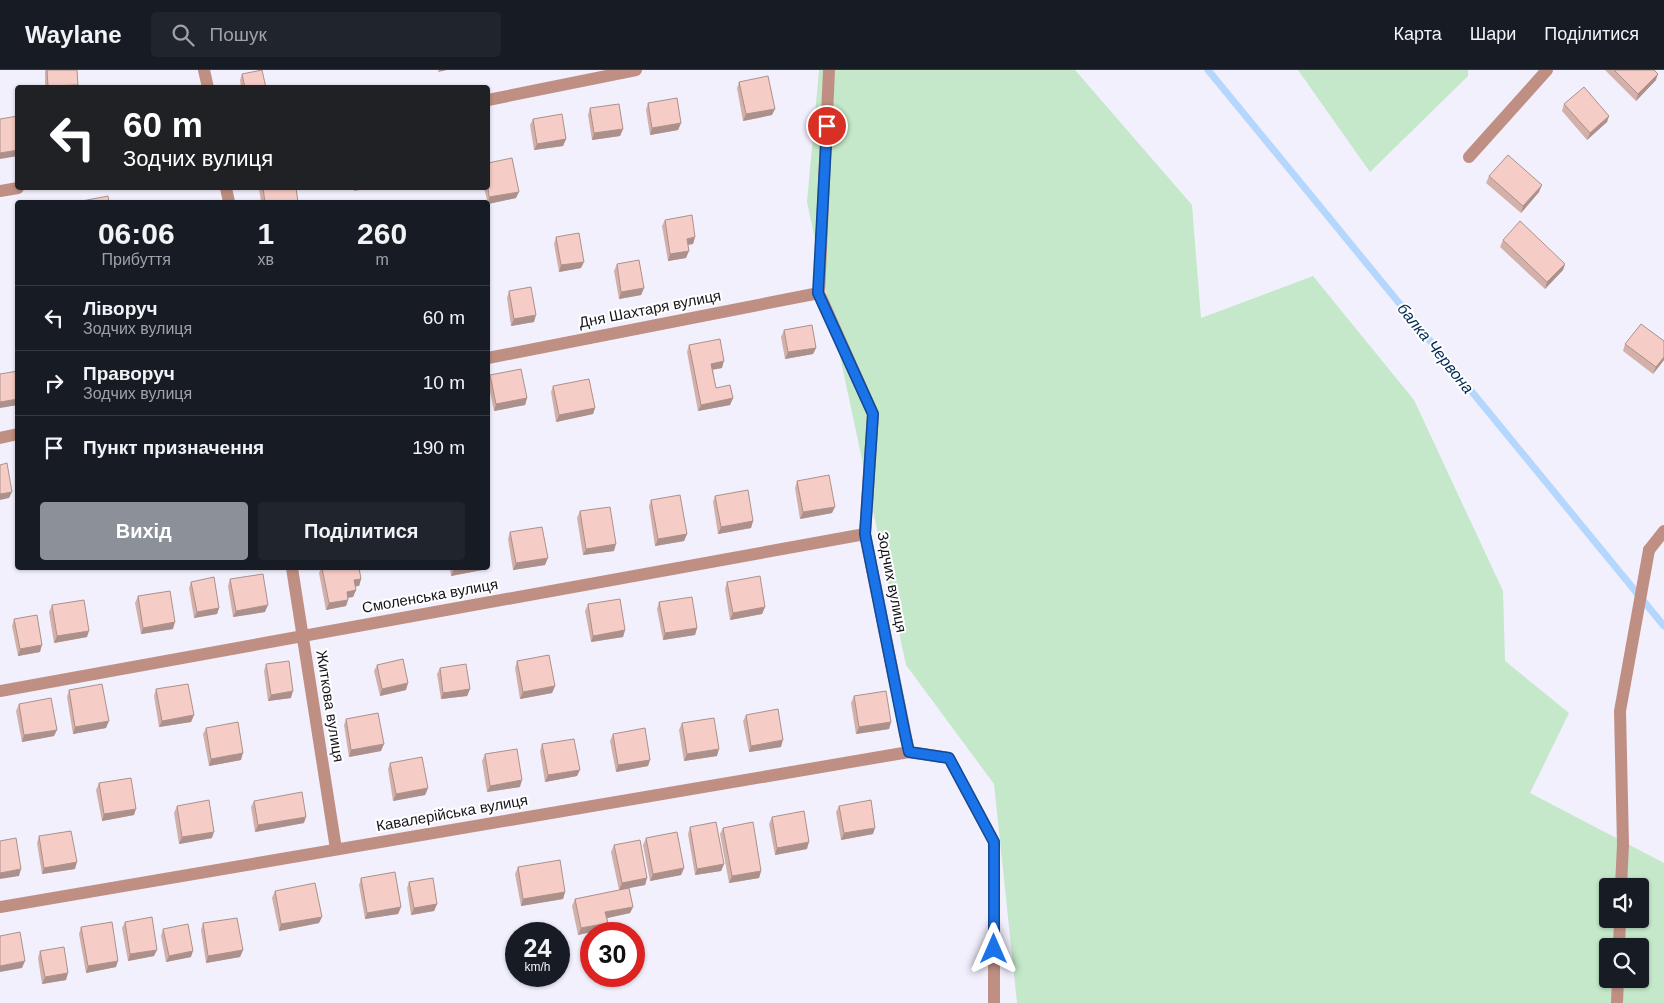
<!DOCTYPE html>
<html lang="uk">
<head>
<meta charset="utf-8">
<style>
	:root { --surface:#171b24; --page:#20242c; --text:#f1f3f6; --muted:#9ea1a6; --line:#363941; --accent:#8c9099 }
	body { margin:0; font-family:Helvetica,sans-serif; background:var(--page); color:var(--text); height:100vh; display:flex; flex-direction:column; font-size:19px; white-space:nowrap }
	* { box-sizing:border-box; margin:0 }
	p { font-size:16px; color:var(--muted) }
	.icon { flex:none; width:28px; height:28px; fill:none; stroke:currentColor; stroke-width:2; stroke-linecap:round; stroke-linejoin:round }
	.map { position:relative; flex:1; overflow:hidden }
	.sheet { position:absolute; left:15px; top:130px; width:475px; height:370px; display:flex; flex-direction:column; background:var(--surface); border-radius:5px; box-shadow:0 1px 4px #0004 }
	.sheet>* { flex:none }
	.top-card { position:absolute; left:15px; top:15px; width:475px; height:105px; border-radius:5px; box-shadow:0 1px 4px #0004; background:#202124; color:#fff; overflow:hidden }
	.fabs { position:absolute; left:1599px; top:808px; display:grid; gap:10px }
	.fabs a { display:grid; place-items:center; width:50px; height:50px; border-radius:5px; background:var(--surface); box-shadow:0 1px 4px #0004; font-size:25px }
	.speed { position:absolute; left:505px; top:852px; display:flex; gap:10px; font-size:25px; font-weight:700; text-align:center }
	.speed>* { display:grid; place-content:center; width:65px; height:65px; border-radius:50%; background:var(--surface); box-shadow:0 1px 4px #0004; line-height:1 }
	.speed small { font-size:12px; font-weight:400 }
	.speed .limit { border:8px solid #d22; background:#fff; color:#111 }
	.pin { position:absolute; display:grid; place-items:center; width:42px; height:42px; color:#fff; margin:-21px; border:2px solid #fff; border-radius:50%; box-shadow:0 1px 5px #0007 }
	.me { position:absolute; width:55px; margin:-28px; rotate:0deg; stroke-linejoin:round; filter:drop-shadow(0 0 4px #0008) }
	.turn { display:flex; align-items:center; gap:18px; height:105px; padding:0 25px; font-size:22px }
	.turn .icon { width:65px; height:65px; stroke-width:2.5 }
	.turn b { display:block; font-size:35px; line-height:42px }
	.eta { display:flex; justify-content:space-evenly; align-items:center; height:85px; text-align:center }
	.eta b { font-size:30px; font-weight:600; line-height:35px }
	.primary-button { display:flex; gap:10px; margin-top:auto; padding:10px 25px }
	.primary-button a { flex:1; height:58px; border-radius:5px; background:var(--accent); color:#fff; font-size:20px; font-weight:600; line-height:58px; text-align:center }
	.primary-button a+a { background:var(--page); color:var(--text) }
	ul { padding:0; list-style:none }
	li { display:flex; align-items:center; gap:15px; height:65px; padding:0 25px; border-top:1px solid var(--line) }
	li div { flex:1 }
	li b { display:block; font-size:19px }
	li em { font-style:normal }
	header { display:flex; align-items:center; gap:30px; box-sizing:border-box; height:70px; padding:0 25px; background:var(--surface); border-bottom:1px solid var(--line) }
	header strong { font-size:24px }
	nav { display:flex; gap:28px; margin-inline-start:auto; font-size:18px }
	.search { width:350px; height:45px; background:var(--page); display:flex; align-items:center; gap:12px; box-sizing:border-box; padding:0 18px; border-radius:5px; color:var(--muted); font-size:19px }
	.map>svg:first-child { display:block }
	.green { fill:#c4e8c9; fill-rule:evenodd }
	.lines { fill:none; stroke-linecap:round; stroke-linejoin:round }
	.stream { stroke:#b5d6fd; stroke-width:7 }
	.lane { stroke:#c08f83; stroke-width:12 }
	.street { stroke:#c08f83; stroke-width:12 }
	.wall { fill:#d4b0aa }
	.shaded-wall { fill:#ac908b }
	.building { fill:#f6cdc6; stroke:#ac908b }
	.route-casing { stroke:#114b97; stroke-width:12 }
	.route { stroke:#1a73e8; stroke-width:9 }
	.labels { text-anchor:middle; stroke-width:4; stroke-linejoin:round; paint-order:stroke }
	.street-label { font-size:15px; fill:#15131b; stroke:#fff }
	.water-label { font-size:16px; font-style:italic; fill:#002953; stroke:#fff }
</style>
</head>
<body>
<header>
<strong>Waylane</strong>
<div class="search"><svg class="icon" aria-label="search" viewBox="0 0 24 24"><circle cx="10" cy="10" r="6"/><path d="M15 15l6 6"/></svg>Пошук</div>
<nav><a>Карта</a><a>Шари</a><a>Поділитися</a></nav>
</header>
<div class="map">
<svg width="1664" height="933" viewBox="0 0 1664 933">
	<rect width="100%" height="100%" fill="#f2f0fd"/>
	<path class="green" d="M819,0H1075L1192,135L1201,248L1313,206L1414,330L1503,521L1505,591L1569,643L1530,723L1664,793V933H1017L994,714L906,595L807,132ZM1608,816H1640V849H1608ZM1608,876H1640V909H1608Z
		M1298,0H1468V6L1370,102Z"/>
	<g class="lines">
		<path class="stream" d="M1208,0L1664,556"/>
		<path class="lane" d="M1621,816L1623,775L1620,641L1649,480
			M1619,876L1620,849
			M1617,933L1618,909"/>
		<path class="street" d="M204,0L208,18
			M829,0L819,223L873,344L865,464L909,682L949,688L994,772V933
			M488,30L636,0
			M1469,87L1547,0
			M226,118L229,132
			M0,121L18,118
			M488,288L819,223
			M0,368L18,364
			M1649,480L1664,461
			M292,498L336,779
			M0,621L865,464
			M0,837L909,682"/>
	</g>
	<path class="wall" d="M45,0H77V18H45Z
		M1605,0H1654L1656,10L1636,31Z
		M242,4L266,18H241L240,10Z
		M739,12L772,45L743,51L737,18Z
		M648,33L681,53L678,60L650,65L646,40Z
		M1564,34L1609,46L1607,52L1587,70L1562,41Z
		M590,38L623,59L620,66L592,70L588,45Z
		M533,49L566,69L563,76L534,80L530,55Z
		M1489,106L1539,122L1521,143L1486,113Z
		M259,118H296L298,132H261Z
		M484,118H488L516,128L488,134Z
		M665,150L695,167L693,174L688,175L686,188L668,191L662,156Z
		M556,167L581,198L559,202L554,174Z
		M1503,170L1565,194L1563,200L1545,219L1500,177Z
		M617,194L644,218L641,225L619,229L614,201Z
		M509,221L534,252L511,256L507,228Z
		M784,260L816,278L813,284L785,289L781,267Z
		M1664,271V290L1653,304L1623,281L1625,274Z
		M689,275L722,298L713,300L716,318L733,328L730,335L698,341L687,282Z
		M490,305L527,328L525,335L494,341L488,312Z
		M553,316L595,338L593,344L556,352L551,322Z
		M797,411L832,443L800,449L795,418Z
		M715,426L753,451L751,458L718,464L713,432Z
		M651,430L687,464L684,471L655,476L649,436Z
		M580,441L614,481L583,485L577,448Z
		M510,462L545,495L513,500L508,469Z
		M321,498H359L361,509L359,516H355L356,520L353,527L348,528V530L346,536L326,540L319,503Z
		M450,498H483L482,500L451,506Z
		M230,509L265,542L233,547L228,516Z
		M191,512L219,538L217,544L194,548L189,518Z
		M727,512L765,537L762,544L730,550L725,519Z
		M138,526L173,559L141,564L135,533Z
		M659,532L697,558L695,565L663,570L657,539Z
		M588,534L625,560L623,567L591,572L585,541Z
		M52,535L87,567L54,573L49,542Z
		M14,549L40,582L18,586L12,556Z
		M517,591L555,616L552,623L520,629L515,598Z
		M266,594L291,628L268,631L264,601Z
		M377,595L406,620L380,626L374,601Z
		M440,598L470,619L467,626L441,629L437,604Z
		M156,619L194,645L191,652L159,657L154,626Z
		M69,620L106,658L73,664L67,627Z
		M854,626L891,652L889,659L856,664L851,633Z
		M19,634L54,666L22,672L16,641Z
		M746,645L781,677L749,682L743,651Z
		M346,649L381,681L349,687L344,655Z
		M682,653L717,686L684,691L679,660Z
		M206,658L241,690L209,696L203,664Z
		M613,664L650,690L648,696L616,702L610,671Z
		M542,674L577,706L545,712L540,681Z
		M485,684L520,717L487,722L482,691Z
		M390,693L428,718L425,725L393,731L388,699Z
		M99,713L134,745L102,751L96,720Z
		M254,731L304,753L255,762L251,737Z
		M177,736L212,768L179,774L174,743Z
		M839,736L873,764L841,770L836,742Z
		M772,747L807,779L775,785L769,754Z
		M690,757L724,794L721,801L695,805L688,764Z
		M723,758L761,801L759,808L729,813L720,764Z
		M39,766L75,799L42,804L37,773Z
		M646,768L684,798L681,805L650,811L643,775Z
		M614,775L647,808L645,815L629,818L633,837L630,843L607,848L608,853L605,859L578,865L572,836L575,829L619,820L611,782Z
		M518,797L565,822L563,829L521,836L515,804Z
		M361,808L401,837L398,844L365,849L359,815Z
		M409,812L437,834L434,841L411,845L407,818Z
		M275,821L319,853L279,861L272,828Z
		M125,852L154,886L128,891L122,858Z
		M203,853L243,880L240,887L206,893L201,860Z
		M81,857L116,897L86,903L79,864Z
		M163,859L191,887L166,892L161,866Z
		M40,881L66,910L42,914L38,888Z"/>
	<path class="shaded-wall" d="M439,0H447L438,2Z
		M1658,4L1656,10L1636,31L1638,24Z
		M78,15L77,18H48V16Z
		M775,39L772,45L743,51L746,44Z
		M1609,46L1607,52L1587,70L1590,63Z
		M681,53L678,60L650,65L652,58Z
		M623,59L620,66L592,70L594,63Z
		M566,69L563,76L534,80L537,74Z
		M18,80V86L0,89V83Z
		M1542,115L1539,122L1521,143L1523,136Z
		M355,118H371L354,121Z
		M519,122L516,128L488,134L489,127Z
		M695,167L693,174L685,175L687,169Z
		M689,181L686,188L668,191L670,184Z
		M584,192L581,198L559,202L561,195Z
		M1565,194L1563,200L1545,219L1547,212Z
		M644,218L641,225L619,229L621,222Z
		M536,245L534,252L511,256L514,249Z
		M816,278L813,284L785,289L788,282Z
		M1664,287V290L1653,304L1656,297Z
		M724,291L722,298L709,300L711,294Z
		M527,328L525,335L494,341L496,334Z
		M733,328L730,335L698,341L701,335Z
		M18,329V335L0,338V332Z
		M595,338L593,344L556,352L559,345Z
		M12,422L9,428L0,430V424Z
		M835,437L832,443L800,449L803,442Z
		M753,451L751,458L718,464L721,457Z
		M687,464L684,471L655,476L658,469Z
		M616,474L614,481L583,485L586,479Z
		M548,488L545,495L513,500L516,493Z
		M464,498H483L482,500L451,506L454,499Z
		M361,509L359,516L351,517L354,510Z
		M356,520L353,527L344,528L347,522Z
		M348,530L346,536L326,540L329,533Z
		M268,535L265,542L233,547L236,541Z
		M765,537L762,544L730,550L733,543Z
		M219,538L217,544L194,548L197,542Z
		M175,552L173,559L141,564L143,558Z
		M697,558L695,565L663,570L665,563Z
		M625,560L623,567L591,572L593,566Z
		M89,561L87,567L54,573L57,566Z
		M42,575L40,582L18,586L20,579Z
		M408,613L406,620L380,626L382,619Z
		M555,616L552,623L520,629L523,622Z
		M470,619L467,626L441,629L443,623Z
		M293,621L291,628L268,631L271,625Z
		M194,645L191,652L159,657L162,651Z
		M109,651L106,658L73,664L75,657Z
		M891,652L889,659L856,664L859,657Z
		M57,660L54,666L22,672L24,665Z
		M783,670L781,677L749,682L751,676Z
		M384,674L381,681L349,687L351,680Z
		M719,679L717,686L684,691L687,684Z
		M243,683L241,690L209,696L211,689Z
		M650,690L648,696L616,702L618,695Z
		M580,700L577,706L545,712L548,705Z
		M522,710L520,717L487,722L490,716Z
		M428,718L425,725L393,731L396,724Z
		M136,739L134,745L102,751L104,744Z
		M306,747L304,753L255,762L258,755Z
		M875,758L873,764L841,770L844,763Z
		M214,762L212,768L179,774L182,767Z
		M809,772L807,779L775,785L777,778Z
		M77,792L75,799L42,804L44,798Z
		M724,794L721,801L695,805L697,799Z
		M684,798L681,805L650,811L653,804Z
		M21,799L19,806L0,809V803Z
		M761,801L759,808L729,813L732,806Z
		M647,808L645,815L619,820L622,813Z
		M565,822L563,829L521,836L523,829Z
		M437,834L434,841L411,845L414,838Z
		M401,837L398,844L365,849L367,843Z
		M633,837L630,843L603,849L605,842Z
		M322,847L319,853L279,861L281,854Z
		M608,853L605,859L578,865L581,858Z
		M157,880L154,886L128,891L130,884Z
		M243,880L240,887L206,893L208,886Z
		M193,881L191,887L166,892L169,886Z
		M25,891L22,898L0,902V896Z
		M118,891L116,897L86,903L88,896Z
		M68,903L66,910L42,914L45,907Z"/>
	<path class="building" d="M47,0H77L78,15L48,16Z
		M262,0L266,18H245L242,4Z
		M1614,0H1654L1658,4L1638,24Z
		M768,6L775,39L746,44L739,12Z
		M1584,17L1609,46L1590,63L1564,34Z
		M677,28L681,53L652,58L648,33Z
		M619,34L623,59L594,63L590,38Z
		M562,44L566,69L537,74L533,49Z
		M18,46V80L0,83V49Z
		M1508,85L1542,115L1523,136L1489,106Z
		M512,88L519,122L489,127L488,117V93Z
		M263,118H296L298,132H265Z
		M108,126L109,132H82V131Z
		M692,145L695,167L687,169L689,181L670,184L665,150Z
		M1520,151L1565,194L1547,212L1503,170Z
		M579,163L584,192L561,195L556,167Z
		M639,190L644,218L621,222L617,194Z
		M531,217L536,245L514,249L509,221Z
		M1641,254L1664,271V287L1656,297L1625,274Z
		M812,255L816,278L788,282L784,260Z
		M720,269L724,291L711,294L716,318L730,315L733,328L701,335L689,275Z
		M521,299L527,328L496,334L490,305Z
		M18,301V329L0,332V304Z
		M589,309L595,338L559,345L553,316Z
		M7,393L12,422L0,424V395Z
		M829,405L835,437L803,442L797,411Z
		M748,420L753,451L721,457L715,426Z
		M680,425L687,464L658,469L651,430Z
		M610,437L616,474L586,479L580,441Z
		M542,457L548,488L516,493L510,462Z
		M322,498H359L361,509L354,510L356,520L347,522L348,530L329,533Z
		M454,498H464L454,499Z
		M263,504L268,535L236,541L230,509Z
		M760,506L765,537L733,543L727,512Z
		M214,507L219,538L197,542L191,512Z
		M170,521L175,552L143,558L138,526Z
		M692,527L697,558L665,563L659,532Z
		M620,529L625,560L593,566L588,534Z
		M84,530L89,561L57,566L52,535Z
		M37,545L42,575L20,579L14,549Z
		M549,585L555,616L523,622L517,591Z
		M403,589L408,613L382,619L377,595Z
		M289,591L293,621L271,625L266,594Z
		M466,594L470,619L443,623L440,598Z
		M102,614L109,651L75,657L69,620Z
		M188,614L194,645L162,651L156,619Z
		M886,621L891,652L859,657L854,626Z
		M51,628L57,660L24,665L19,634Z
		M778,639L783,670L751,676L746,645Z
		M378,643L384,674L351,680L346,649Z
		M714,648L719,679L687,684L682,653Z
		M238,652L243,683L211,689L206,658Z
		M645,658L650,690L618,695L613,664Z
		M574,669L580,700L548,705L542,674Z
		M517,679L522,710L490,716L485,684Z
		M422,687L428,718L396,724L390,693Z
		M131,708L136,739L104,744L99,713Z
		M302,722L306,747L258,755L254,731Z
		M209,730L214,762L182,767L177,736Z
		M871,730L875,758L844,763L839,736Z
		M804,741L809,772L777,778L772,747Z
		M716,752L724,794L697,799L690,757Z
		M753,752L761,801L732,806L723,758Z
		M71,761L77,792L44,798L39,766Z
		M677,762L684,798L653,804L646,768Z
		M16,768L21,799L0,803V771Z
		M640,770L647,808L622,813L614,775Z
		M560,790L565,822L523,829L518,797Z
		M395,802L401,837L367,843L361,808Z
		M433,808L437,834L414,838L409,812Z
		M315,813L322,847L281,854L275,821Z
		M629,818L633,837L605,842L608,853L581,858L575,829Z
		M152,847L157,880L130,884L125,852Z
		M237,848L243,880L208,886L203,853Z
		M112,852L118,891L88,896L81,857Z
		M188,854L193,881L169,886L163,859Z
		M20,862L25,891L0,896V866Z
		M64,877L68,903L45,907L40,881Z"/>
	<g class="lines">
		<defs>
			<path id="route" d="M827,56L818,223L873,344L865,464L905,664L909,682L949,688L994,772V879"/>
		</defs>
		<use href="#route" class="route-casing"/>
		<use href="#route" class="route"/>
	</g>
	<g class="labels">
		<g class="street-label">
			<text transform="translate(650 239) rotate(-11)" y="5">Дня Шахтаря вулиця</text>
			<text transform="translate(892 512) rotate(79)" y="5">Зодчих вулиця</text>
			<text transform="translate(430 526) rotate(-10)" y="5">Смоленська вулиця</text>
			<text transform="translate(330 636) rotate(81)" y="5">Житкова вулиця</text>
			<text transform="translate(452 743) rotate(-10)" y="5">Кавалерійська вулиця</text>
		</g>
		<g class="water-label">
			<text transform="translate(1436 278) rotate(51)" y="6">балка Червона</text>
		</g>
	</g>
</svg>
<div class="fabs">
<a><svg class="icon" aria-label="sound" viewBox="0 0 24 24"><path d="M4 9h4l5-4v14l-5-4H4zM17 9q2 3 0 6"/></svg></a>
<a><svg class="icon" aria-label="search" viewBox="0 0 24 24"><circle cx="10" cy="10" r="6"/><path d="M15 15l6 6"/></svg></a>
</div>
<div class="speed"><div>24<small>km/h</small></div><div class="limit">30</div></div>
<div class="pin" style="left:827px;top:56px;background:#d93025"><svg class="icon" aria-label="arrive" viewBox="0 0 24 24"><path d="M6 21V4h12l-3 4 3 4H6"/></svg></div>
<svg class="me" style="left:994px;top:879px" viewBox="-20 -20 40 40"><path d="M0-17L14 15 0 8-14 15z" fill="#1a73e8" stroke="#fff" stroke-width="4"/></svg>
<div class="top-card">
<div class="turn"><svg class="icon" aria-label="left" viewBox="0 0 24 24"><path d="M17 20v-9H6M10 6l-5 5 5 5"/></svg><div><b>60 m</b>Зодчих вулиця</div></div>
</div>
<section class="sheet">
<div class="eta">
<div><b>06:06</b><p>Прибуття</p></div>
<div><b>1</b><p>хв</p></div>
<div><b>260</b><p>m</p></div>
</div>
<ul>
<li><svg class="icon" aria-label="left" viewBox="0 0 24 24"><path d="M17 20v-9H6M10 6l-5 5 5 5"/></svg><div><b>Ліворуч</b><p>Зодчих вулиця</p></div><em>60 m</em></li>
<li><svg class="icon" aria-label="right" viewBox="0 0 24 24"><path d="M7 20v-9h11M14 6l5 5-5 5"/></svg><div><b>Праворуч</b><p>Зодчих вулиця</p></div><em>10 m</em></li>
<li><svg class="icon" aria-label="arrive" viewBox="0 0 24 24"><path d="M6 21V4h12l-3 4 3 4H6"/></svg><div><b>Пункт призначення</b></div><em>190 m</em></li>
</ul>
<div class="primary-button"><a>Вихід</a><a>Поділитися</a></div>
</section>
</div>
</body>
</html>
